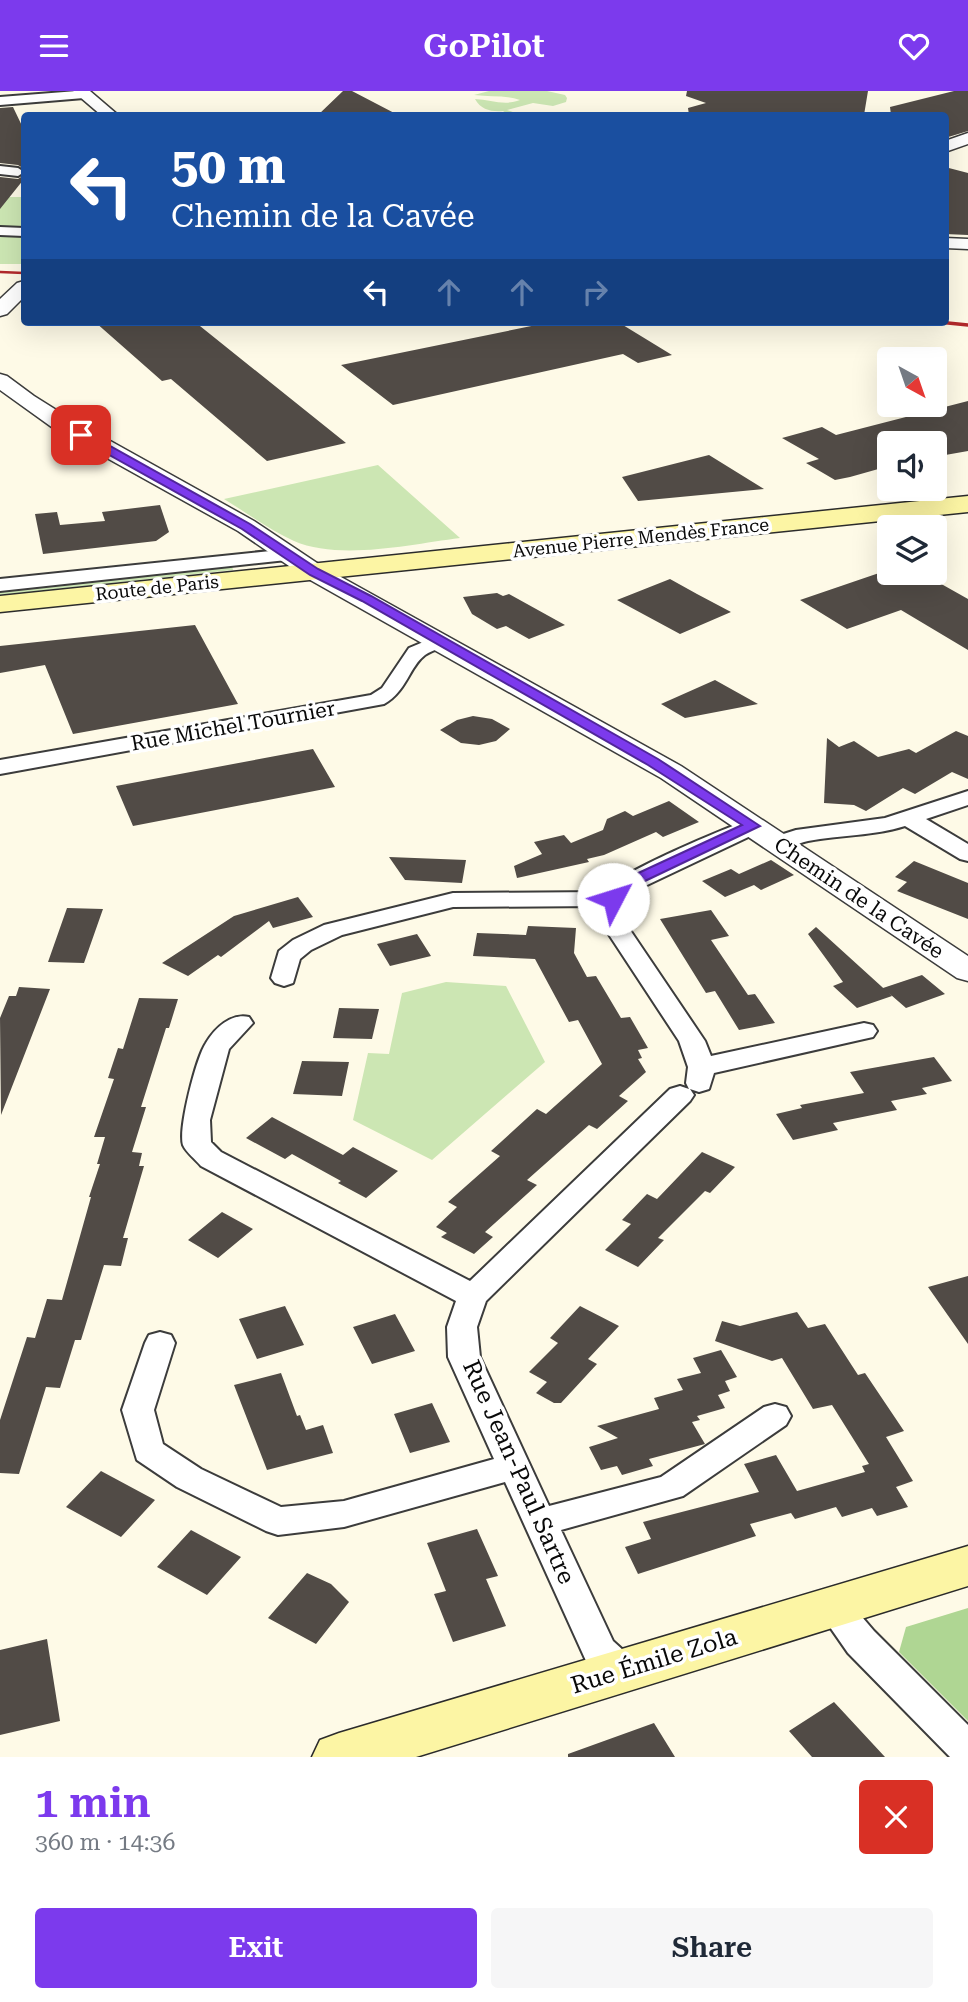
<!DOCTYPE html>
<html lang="en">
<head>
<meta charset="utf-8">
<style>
	:root { --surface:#fff; --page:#f6f6f7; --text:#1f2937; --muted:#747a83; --accent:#7c3aed }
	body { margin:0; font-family:"Roboto Serif",serif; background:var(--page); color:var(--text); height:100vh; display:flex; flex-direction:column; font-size:26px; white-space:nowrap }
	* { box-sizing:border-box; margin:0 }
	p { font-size:23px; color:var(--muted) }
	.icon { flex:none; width:38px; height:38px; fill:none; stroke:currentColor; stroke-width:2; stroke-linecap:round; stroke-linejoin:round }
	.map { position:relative; height:1666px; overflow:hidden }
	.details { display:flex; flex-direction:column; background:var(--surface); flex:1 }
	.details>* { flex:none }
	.hud { position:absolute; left:21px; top:21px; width:928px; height:214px; border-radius:7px; box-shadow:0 7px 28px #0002; background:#1a4fa0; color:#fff; overflow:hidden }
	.needle { width:46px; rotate:140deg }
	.tools { position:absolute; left:877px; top:256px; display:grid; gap:14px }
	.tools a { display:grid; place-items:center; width:70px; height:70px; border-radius:7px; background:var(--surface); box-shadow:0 7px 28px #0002; font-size:35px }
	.pin { position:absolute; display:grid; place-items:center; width:60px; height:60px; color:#fff; margin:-30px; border-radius:14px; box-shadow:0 4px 10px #0006 }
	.me { position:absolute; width:77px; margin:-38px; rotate:50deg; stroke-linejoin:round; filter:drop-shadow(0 0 5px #0008) }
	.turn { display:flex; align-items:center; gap:24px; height:147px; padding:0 35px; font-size:32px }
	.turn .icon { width:91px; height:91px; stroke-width:2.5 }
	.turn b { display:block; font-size:49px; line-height:60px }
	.lanes { display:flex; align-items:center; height:66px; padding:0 35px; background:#0003; justify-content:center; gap:35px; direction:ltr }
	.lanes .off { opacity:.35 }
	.round { display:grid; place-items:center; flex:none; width:74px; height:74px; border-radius:7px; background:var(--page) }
	.head { display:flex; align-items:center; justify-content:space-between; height:119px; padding:0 35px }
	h1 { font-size:42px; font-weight:600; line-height:52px; color:var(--accent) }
	.primary-button { display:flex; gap:14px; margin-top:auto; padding:14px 35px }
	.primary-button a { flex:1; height:80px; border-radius:7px; background:var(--accent); color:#fff; font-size:28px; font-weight:600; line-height:80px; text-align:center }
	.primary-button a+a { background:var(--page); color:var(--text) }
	header { display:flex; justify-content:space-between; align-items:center; height:91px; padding:0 35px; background:var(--accent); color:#fff; font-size:32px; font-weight:600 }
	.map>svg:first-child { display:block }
	.green { fill:#cce6b3 }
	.forest { fill:#afd693 }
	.building { fill:#514b46 }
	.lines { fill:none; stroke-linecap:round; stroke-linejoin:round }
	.minor-casing { stroke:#3c3c3c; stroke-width:4 }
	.tertiary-casing { stroke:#3c3c3c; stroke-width:3 }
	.secondary-casing { stroke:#2b2b2b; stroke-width:3 }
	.minor { fill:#fff; fill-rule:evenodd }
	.tertiary { fill:#fff; fill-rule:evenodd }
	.secondary { fill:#fcf5a4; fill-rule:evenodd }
	.rail-far1 { stroke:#b2292b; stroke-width:2.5 }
	.rail { stroke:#b2292b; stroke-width:3.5 }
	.route { fill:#7c3aed; stroke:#51269a; stroke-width:2 }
	.labels { text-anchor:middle; stroke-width:7; stroke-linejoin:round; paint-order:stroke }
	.far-street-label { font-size:18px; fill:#090909; stroke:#fff }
	.street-label { font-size:21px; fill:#090909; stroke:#fff }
	.near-street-label { font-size:24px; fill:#090909; stroke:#fff }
</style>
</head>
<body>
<header><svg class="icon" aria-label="menu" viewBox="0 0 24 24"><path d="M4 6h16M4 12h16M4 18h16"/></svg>GoPilot<svg class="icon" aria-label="heart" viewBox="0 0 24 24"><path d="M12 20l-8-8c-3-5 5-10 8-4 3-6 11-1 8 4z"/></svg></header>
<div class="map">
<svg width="968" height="1666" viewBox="0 0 968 1666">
	<rect width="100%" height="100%" fill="#fefae7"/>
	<path class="green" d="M489,0H547L565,4L567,7L566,11L553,15L533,12L507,19L521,24H509L503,20C492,21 481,19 475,8C491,9 505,15 520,9C505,4 490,6 474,4Z
		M0,106H24V173H0Z
		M378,374L460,447C412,453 340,470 294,450C270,439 247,422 224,408Z
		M232,475L233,479L0,504V500Z
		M446,891L506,895L545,971L432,1069L353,1029L368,962L389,963L402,902Z"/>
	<path class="forest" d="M968,1517V1630L899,1561L906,1536Z"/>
	<path class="building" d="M343,0H352L398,24H318Z
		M687,0H868L864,24H689L688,17L706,12L686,5Z
		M954,0H968V40L945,47V24H891L890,16Z
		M13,16L24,39V78L18,74L0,72V17Z
		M945,76L968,82V144L945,143Z
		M24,84V88L0,118V86L18,88Z
		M95,231H195L346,352L267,370L171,288L162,290Z
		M551,231H618L672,264L638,272L623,263L393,314L341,274Z
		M968,310V360L934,366V352H889V375L850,386L835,389L806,372L819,368L782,347L822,336L836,344Z
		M709,364L764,398L638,410L622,386Z
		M160,414L169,441L156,450L43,463L35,423L57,421L60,434L105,430L102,421Z
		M882,481H920L968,508V559L901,519L847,538L800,509Z
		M670,488L697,503L731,521L680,543L617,509Z
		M497,502L503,505L509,503L565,534L529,548L506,535L497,538L472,523L463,506Z
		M195,534L238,613L73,643L45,574L0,582V555Z
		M715,589L758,613L685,627L661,613Z
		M473,625L492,628L510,638L496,650L479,654L461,652L440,639L457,629Z
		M956,640L968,645V688L952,681L915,703L903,697L866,720L854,714L824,712L827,647L839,656L854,650L878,666L909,658L916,662Z
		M313,658L335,696L133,735L116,695Z
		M669,710L699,731L663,746L656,741L604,764L587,768L589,771L517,787L514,775L542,763L534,751L564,744L571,752L603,739L607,728L625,720L633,725Z
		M389,766L466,769L462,792L405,789Z
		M771,769L794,784L761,799L754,794L725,806L702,790L731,778L739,783Z
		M914,770L968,792V828L897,800L907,791L895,786Z
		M298,806L313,826L273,837L269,830L221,866L218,864L188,885L162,872L234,825Z
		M67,817L103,818L84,872L48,871Z
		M711,819L729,845L711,849L748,904L755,903L775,932L739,939L715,900L706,902L660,828Z
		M528,835L576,837L574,862L587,886L596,885L621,927L630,926L648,957L638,959L642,967L638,968L646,981L619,1005L628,1010L597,1038L589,1034L527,1089L537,1094L485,1141L493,1146L474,1163L441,1146L447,1142L436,1136L457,1116L448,1111L500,1065L491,1060L537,1018L546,1023L602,973L578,929L569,931L535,868L473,865L477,842L526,844Z
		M816,836L892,905L857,917L833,895L843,891L808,843Z
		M417,843L431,865L390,875L377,853Z
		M922,884L945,903L906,917L883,897Z
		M19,896L50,898L1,1024L0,927L9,905H16Z
		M139,907L178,908L169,937H166L141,1016H146L132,1061L142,1062L139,1075H144L123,1147H128L121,1175L104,1174L81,1249H75L60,1297L46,1296L19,1383L0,1382V1329L27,1246L35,1247L47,1208L62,1209L91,1106H89L100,1073H97L105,1046H94L114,988L108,987L118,957L123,958Z
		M339,917L379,918L372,948L333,947Z
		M934,966L952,990L922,997L927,1003L891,1010L897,1019L833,1032L838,1039L793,1049L776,1023L802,1017L800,1014L864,1002L850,981Z
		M302,970L349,971L342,1005L293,1003Z
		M272,1026L343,1064L353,1056L398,1080L366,1107L338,1092L341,1090L292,1063L285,1068L246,1047Z
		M702,1061L735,1076L710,1102L705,1100L658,1147L664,1149L638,1176L605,1159L631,1133L622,1129L647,1103L657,1108Z
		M222,1121L253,1138L218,1167L188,1149Z
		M968,1185V1253L928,1196Z
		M285,1215L304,1254L257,1268L239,1228Z
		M580,1215L619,1235L588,1268L597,1273L561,1312H554L536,1302L547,1291L529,1281L558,1252L550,1247Z
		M797,1221L808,1237L825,1233L858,1284L865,1282L904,1340L886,1346L913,1390L896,1396L908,1416L877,1425L872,1417L842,1426L836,1416L795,1428L791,1422L750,1433L756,1445L638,1483L625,1456L651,1448L643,1431L759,1401L744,1373L776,1364L797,1400L865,1381L862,1375L869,1373L832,1314L813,1318L782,1267L772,1270L715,1250L722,1230L740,1235Z
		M395,1223L415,1260L372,1273L353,1236Z
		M721,1259L737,1286L725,1290L730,1300L718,1304L725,1317L697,1325L700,1329L692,1331L705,1353L649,1368L653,1375L622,1384L617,1375L601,1379L589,1356L618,1347L597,1335L659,1318L654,1307L683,1299L677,1288L701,1282L693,1267Z
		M281,1282L297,1325L300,1324L306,1339L323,1334L333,1362L267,1379L234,1294Z
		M432,1312L450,1351L410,1362L394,1323Z
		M101,1380L155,1409L121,1446L66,1416Z
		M477,1438L498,1485L486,1488L506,1535L453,1551L434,1503L446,1500L427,1452Z
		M191,1439L241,1466L207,1504L157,1476Z
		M307,1482L331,1493L349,1511L316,1553L268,1527Z
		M47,1548L60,1630L0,1644V1559Z
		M834,1611L885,1666H812L789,1640Z
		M654,1632L675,1666H568V1663Z"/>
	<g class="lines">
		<defs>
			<path id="minor" d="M77,0L90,3L84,7L0,14V6Z
				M0,75L18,77L24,81L18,85L0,83Z
				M0,136L24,137V145L0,144Z
				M289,458L296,460L298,464L296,468L0,500V488Z
				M440,544L447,546L450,550C444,558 433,558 425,564C409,576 407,600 384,613L0,683V669L371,604L382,597L409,557Z
				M968,700V714L926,728L968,753V770L960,768L905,735C874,745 840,744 808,750C795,753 784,760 771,757L767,752L771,747L796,739L885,727Z
				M753,728L761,730L765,735L761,740L626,804L623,818L626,833L705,950L711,965L864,932L873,934L877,940L873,946L864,948L714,982L709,998L699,1001L690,998L694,1004L690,1010L486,1210L477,1236L480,1266L549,1415L661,1386L764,1316L775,1313L786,1316L791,1325L786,1334L683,1405L561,1439L613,1550L634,1569L639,1580L634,1591C611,1599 603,1587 587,1572L505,1391L344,1436L278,1444L266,1440L177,1396L137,1369L122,1319L145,1252L149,1244L160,1241L171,1244L175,1252L154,1319L163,1353L201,1378L281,1416L344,1410L494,1368L448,1266L447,1236L456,1210L201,1075C196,1069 186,1061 183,1054C178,1038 196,967 206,952C215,937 231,922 249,926L253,932L229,958L210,1029L211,1051L221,1061L470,1190L670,998L680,995L689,998L686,992L688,976L679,950L602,833L600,815L453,816L342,844L311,859L300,868L293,892L284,895L275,892L271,887L279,860L293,849L324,834L453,802L603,801C614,784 730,734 753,728Z
				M833,1501L845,1506L874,1540L968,1634V1666H950L848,1562L816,1516L821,1506Z"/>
			<path id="tertiary" d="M73,0H90L118,24H101Z
				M968,42V53L945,61V50Z
				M945,147L968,148V158L945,157Z
				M24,190V206L7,223L0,225V208L17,192Z
				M0,283L7,285L34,305L69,327L254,430L323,476L681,675L968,865V890L957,887L661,687L305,486L238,440L53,337L0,299Z"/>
			<path id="secondary" d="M968,405V421L0,521V505Z
				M968,1455V1495L416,1666H312L320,1649L339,1642Z"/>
		</defs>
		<use href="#minor" class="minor-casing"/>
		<use href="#tertiary" class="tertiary-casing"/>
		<use href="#secondary" class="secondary-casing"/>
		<use href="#minor" class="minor"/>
		<use href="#tertiary" class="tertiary"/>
		<use href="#secondary" class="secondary"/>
		<path class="rail-far1" d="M0,181L24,182"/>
		<path class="rail" d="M938,231L968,234"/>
	</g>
	<path class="route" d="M77,341H85L250,433L318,478L371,505L658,668L760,735L645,790L623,803L619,811H608L606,808L610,797L634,784L742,734L648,674L362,510L310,484L242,438L77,346Z"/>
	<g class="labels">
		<g class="far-street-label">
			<text transform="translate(641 447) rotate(-6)" y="6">Avenue Pierre Mendès France</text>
			<text transform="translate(157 497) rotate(-6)" y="6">Route de Paris</text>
		</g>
		<g class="street-label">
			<text transform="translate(233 635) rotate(-10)" y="7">Rue Michel Tournier</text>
			<text transform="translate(859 807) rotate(34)" y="7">Chemin de la Cavée</text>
		</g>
		<g class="near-street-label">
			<text transform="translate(519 1381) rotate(66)" y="8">Rue Jean-Paul Sartre</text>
			<text transform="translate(654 1570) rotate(-17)" y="8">Rue Émile Zola</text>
		</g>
	</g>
</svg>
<div class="tools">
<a><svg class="needle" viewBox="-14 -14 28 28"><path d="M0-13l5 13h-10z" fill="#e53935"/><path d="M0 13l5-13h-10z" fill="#747a83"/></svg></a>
<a><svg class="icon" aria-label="sound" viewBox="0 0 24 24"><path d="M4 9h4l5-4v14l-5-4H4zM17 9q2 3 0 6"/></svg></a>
<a><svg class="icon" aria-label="layers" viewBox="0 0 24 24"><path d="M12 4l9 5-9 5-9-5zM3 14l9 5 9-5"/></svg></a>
</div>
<div class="pin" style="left:81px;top:344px;background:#d93025"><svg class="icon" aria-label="arrive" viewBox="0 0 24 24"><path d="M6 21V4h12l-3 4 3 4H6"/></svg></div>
<svg class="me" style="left:613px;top:808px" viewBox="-20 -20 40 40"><circle r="19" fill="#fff"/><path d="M0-13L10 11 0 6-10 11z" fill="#7c3aed"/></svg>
<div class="hud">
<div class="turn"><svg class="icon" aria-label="left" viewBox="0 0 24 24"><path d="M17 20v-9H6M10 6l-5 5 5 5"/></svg><div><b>50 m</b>Chemin de la Cavée</div></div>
<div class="lanes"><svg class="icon" aria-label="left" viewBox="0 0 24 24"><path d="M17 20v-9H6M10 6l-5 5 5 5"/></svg><svg class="icon off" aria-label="ahead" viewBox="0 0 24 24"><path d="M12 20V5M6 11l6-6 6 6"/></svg><svg class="icon off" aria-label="ahead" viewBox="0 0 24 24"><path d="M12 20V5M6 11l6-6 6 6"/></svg><svg class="icon off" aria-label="right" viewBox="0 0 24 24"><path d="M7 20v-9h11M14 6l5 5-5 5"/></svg></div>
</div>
</div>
<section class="details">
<div class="head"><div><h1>1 min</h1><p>360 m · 14:36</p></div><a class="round" style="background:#d93025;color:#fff"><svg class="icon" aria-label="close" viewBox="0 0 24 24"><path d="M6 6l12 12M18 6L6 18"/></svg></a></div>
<div class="primary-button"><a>Exit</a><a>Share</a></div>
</section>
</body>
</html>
